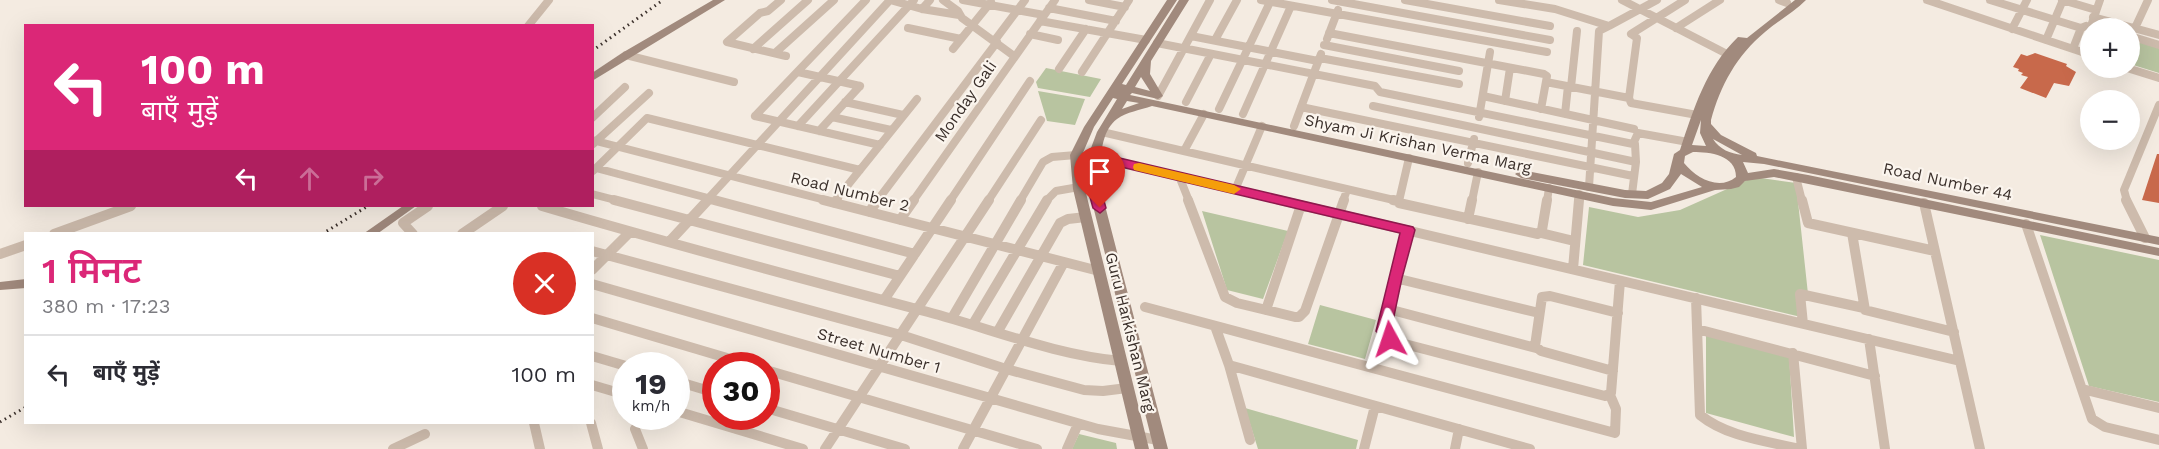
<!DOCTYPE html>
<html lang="hi">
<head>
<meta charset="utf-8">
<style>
	:root { --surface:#fff; --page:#f7f7f7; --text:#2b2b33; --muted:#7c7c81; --line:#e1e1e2; --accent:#db2777 }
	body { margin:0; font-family:"Work Sans","Noto Sans Devanagari",sans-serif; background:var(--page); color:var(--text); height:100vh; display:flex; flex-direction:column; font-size:22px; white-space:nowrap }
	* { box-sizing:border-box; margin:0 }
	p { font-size:20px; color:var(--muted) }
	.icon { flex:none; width:33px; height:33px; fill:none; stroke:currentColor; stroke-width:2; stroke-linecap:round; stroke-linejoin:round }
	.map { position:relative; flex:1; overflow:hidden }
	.details { position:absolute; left:24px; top:232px; width:570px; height:192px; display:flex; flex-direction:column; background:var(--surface); border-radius:0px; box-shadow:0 6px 24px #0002 }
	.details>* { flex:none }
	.guide { position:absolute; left:24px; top:24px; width:570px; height:183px; border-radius:0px; box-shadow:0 6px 24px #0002; background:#db2777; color:#fff; overflow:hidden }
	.buttons { position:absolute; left:2080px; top:18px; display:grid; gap:12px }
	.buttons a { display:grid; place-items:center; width:60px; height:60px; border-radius:50%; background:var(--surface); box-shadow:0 6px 24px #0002; font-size:30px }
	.speed { position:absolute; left:612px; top:352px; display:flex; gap:12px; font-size:30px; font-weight:700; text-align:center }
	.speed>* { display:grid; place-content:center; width:78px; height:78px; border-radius:50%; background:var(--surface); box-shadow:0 6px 24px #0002; line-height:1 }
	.speed small { font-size:15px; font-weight:400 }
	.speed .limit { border:9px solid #d22; background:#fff; color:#111 }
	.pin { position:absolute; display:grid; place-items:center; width:51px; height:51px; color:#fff; margin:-62px -26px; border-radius:50% 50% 50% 0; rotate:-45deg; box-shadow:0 0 6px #0007 }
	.pin .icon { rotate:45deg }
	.me { position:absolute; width:66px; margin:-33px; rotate:355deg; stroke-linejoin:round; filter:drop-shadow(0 0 4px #0008) }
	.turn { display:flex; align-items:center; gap:21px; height:126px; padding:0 18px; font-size:27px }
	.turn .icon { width:78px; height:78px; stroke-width:2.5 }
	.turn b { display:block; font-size:42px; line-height:51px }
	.lanes { display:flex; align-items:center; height:57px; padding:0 18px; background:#0003; justify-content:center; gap:30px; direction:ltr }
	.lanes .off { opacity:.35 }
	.round { display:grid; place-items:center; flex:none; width:63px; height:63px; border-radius:32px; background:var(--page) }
	.headline { display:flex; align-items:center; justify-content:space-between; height:102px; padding:0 18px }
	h1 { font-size:36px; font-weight:600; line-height:45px; color:var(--accent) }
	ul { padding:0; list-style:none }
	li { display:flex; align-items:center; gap:18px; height:78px; padding:0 18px; border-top:2px solid var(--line) }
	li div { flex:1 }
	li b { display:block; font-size:22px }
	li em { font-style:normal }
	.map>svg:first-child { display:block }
	.green { fill:#b8c4a0 }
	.building { fill:#c8694b }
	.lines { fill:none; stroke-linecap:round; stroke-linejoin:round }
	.street-far1 { stroke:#cdbbac; stroke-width:8 }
	.street { stroke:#cdbbac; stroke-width:10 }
	.secondary { fill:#a18a7d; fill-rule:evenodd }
	.rail { stroke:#3b302b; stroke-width:3; stroke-dasharray:1.5 4; stroke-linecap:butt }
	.route { fill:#db2777; stroke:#8e194d; stroke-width:1.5 }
	.slow { fill:#f59e0b }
	.labels { text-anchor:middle; stroke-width:4.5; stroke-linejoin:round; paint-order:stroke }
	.street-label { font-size:16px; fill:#3b302b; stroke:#fbf5ee }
</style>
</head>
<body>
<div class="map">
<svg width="2159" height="449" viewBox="0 0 2159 449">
	<rect width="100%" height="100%" fill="#f4ebe1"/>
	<path class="green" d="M2130,39L2159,48V73L2130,64Z
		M1046,68L1101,79L1090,97L1038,88L1036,82Z
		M1038,91L1085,99L1075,125L1047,121Z
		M1754,177L1796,183L1808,294L1799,292L1801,317L1583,265L1589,207L1638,217L1680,210Z
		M1202,211L1288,231L1263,299L1227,290Z
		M2040,235L2159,260V402L2089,386Z
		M1320,305L1376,320L1365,359L1308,344Z
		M1706,333L1789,354L1794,437L1706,413Z
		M1245,408L1358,440L1356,449H1258Z
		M1079,434L1116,443L1117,449H1072Z"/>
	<path class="building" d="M2035,53L2067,64L2066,66L2076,72L2069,86L2054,83L2046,98L2020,88L2028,77L2021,75L2023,73L2018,71L2019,69L2013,67L2021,54L2027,56Z
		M2157,154H2159V203L2142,200Z"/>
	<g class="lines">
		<path class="street-far1" d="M781,0L768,11L760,13L727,42L786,56
			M890,0L922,9L959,15
			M943,0L958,11L962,18L1014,56
			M963,0L1044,15
			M1089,0L1125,7
			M1261,0L1547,52
			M1332,0L1550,40
			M1405,0L1550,26
			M1499,0L1555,9L1609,26L1657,0
			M1622,0L1727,54
			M1685,0L1631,34L1637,38L1629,98L1631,103L1697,115
			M1779,0L1787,3
			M1927,0L2091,55
			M1990,0L2081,28
			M2062,0L2096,10
			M2100,0L2092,23L2105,28
			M1049,8L1116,21
			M922,9L930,0
			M2093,17L2159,35
			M1040,21L1146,40
			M528,26L549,0
			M908,28L961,39
			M1676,28L1720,0
			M2135,28L2148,0
			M2012,29L2027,0
			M1329,33L1544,74L1547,76L1541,109
			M1030,34L1058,40
			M1191,36L1318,61
			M2130,36L2159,45
			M1327,39L1338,10
			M995,40L1025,0
			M1215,40L1237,0
			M2046,40L2063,0
			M1157,43L1375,86L1380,92L1633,144L1638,133L1688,142
			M1324,45L1459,71
			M2074,46L2081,28L2086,26
			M753,49L808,0
			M953,49L991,2
			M775,53L834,0
			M626,55L734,82
			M1320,58L1459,84
			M2127,68L2159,78
			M1059,69L1086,29
			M798,72L860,86
			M1082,72L1129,0
			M1546,82L1629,98
			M1571,87L1577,31
			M1158,96L1210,0
			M1483,96L1634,129
			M1505,101L1510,68
			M845,102L903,115
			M1186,102L1211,54
			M1373,106L1636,162
			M1301,107L1633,176
			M1219,109L1271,0
			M1243,114L1291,6
			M1565,114L1568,86
			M755,116L866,0
			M755,116L880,145
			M832,117L891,130
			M1479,117L1490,52
			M592,118L625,87
			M798,126L914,0
			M1294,126L1321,54
			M819,131L860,86
			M1102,132L1398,201
			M592,140L829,201
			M593,144L649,93
			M1184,151L1204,114
			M1094,156L1285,201
			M1468,163L1474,139
			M596,168L719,201
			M593,171L647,118L860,170
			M1179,176L1189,201
			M1796,177L1802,201
			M1589,187L1599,31L1609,26
			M1235,190L1262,126
			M592,194L619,201
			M1632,194L1636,162L1635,144
			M706,201L890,0
			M835,201L917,99
			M877,201L997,42
			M913,201L1055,0
			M950,201L1030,81
			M988,201L1041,120
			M1020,201L1043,162L1052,157L1076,155
			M1046,201L1056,191L1079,187
			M1343,201L1347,190
			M1399,201L1409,158
			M1472,201L1478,172
			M1547,201L1549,188
			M1578,201L1579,194
			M2127,201L2124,190L2159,105"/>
		<path class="street" d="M614,200L900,276
			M714,200L915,254
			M823,200L1099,271
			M1188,200L1225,297L1237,303L1295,317H1299L1305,311L1344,200
			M1279,200L1960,361
			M1393,200L1398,201
			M1398,200L1399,203L1538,234L1542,230L1547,200
			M1802,200L1808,223L1935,251
			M2126,200L2145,238
			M834,203L837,200
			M1924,203L1980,449
			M542,206C670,244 799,278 928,312C992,329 1055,355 1121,361
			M869,212L878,200
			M1468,219L1472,200
			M900,220L914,200
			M2026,224L2092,419L2105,427L2159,440
			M1408,230L1383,331L1386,336L1397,342L1605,396L1611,393L1620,281
			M1541,233L1574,241
			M1852,233L1865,310L1954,332
			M54,234L131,206
			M413,234L403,223L428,206
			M462,234L503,206
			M669,242L708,200
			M592,251L901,335L1006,369L1084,390L1103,391L1127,388
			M0,254L26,245
			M1573,269L1579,200
			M592,270L630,232
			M1395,278L1539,313
			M592,284L1098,429L1158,440
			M1696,298L1700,415C1727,437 1767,441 1800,449
			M884,300L951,200
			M1145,307L1615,433L1616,409L1610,395
			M1388,309L1536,348
			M1266,310L1301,205
			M592,318L754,366
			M952,318L1021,200
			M973,324L1047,200
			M1803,324L1800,294L1864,308
			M1215,326L1229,365L1250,440
			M1697,329L1875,376
			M998,331L1060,223L1068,219L1086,217
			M1869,339L1885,449
			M1793,353L1802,449
			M592,356L626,366
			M1229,365L1530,449
			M766,370L1037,449
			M1613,371L1541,351L1535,346L1542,297L1550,296L1618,313
			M676,381L716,393
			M592,385L626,395
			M2082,389L2159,408
			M766,408L905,449
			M676,411L803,449
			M534,423L540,449
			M591,423L598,449
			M635,429L643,449
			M393,449L425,434
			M825,449L989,200
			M963,449L1064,262
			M1067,449L1078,424
			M1364,449L1375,406
			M1455,449L1459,429"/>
		<path class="secondary" d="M713,0H725L592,81V73L622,53Z
			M1167,0H1177L1122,84L1126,85L1179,0H1189L1151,61L1150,74L1163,96L1158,99L1132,93L1130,95L1613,198L1651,202L1702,187L1681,174L1670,189L1648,199L1625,198L1521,178L1515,174L1521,170L1625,190L1646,191L1662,183L1669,174L1674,154L1680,150C1694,108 1706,68 1738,37L1747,38L1795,0H1806C1794,12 1778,21 1765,32C1737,55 1720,86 1711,120V124L1721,135L1756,153L1757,156L2159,237V245L1764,164L1743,162L1748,173L1774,169L1808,175L2159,248V256L1774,177L1745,181L1739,187L1731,189L1715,190L1651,210L1613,206L1152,106C1140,110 1127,112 1117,119C1098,133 1100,169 1101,190L1168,449H1154L1089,190L1088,156L1097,132L1117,99L1113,98L1094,127L1082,155L1085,189L1149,449H1135L1073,189L1070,155L1084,127ZM1141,77L1150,91L1135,87ZM1127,101L1139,103L1122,109ZM1701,120L1700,133L1706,146L1692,145ZM1713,139L1742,155C1730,153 1720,150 1713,139ZM1693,152C1710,152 1736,155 1736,177C1719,191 1696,178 1684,163L1685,156Z
			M403,206H416L377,234H363Z
			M26,279V288L0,290V282Z"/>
		<path class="rail" d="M592,51L663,0
			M322,234L368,206
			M0,422L26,407"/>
	</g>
	<path class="route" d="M1094,152L1413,227L1415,230L1402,278L1391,330L1397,339L1395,343H1384L1376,331L1400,233L1100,162L1101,190L1106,208L1100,213L1093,208L1088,190V156Z"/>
	<path class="slow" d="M1139,163L1234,185L1241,189L1234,194L1134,170L1133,167L1134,164Z"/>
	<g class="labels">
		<g class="street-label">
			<text transform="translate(965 101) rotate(-55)" y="6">Monday Gali</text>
			<text transform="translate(1418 143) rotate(12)" y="6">Shyam Ji Krishan Verma Marg</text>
			<text transform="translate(1948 181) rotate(12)" y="6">Road Number 44</text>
			<text transform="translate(850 191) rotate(14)" y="6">Road Number 2</text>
			<text transform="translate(1131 332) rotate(76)" y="6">Guru Harkishan Marg</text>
			<text transform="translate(879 350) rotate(16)" y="6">Street Number 1</text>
		</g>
	</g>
</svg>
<div class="buttons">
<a>+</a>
<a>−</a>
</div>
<div class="speed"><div>19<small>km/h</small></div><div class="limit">30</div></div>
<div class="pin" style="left:1100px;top:208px;background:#d93025"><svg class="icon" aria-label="arrive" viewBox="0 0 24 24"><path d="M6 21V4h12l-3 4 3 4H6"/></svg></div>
<svg class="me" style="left:1390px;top:339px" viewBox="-20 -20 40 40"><path d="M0-17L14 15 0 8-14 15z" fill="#db2777" stroke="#fff" stroke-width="4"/></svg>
<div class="guide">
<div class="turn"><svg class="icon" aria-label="left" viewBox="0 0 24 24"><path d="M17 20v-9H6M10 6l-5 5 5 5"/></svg><div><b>100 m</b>बाएँ मुड़ें</div></div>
<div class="lanes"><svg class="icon" aria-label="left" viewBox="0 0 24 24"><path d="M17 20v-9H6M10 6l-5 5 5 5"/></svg><svg class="icon off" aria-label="ahead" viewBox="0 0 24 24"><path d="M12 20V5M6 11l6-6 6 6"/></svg><svg class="icon off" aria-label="right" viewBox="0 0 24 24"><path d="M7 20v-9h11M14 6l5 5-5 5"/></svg></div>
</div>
<section class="details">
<div class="headline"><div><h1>1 मिनट</h1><p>380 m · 17:23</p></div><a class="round" style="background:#d93025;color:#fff"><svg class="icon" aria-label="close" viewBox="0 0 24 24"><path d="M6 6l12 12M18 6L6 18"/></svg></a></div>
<ul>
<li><svg class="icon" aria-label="left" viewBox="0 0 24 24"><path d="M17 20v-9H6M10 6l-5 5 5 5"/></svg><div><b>बाएँ मुड़ें</b></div><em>100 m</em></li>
</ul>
</section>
</div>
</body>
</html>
